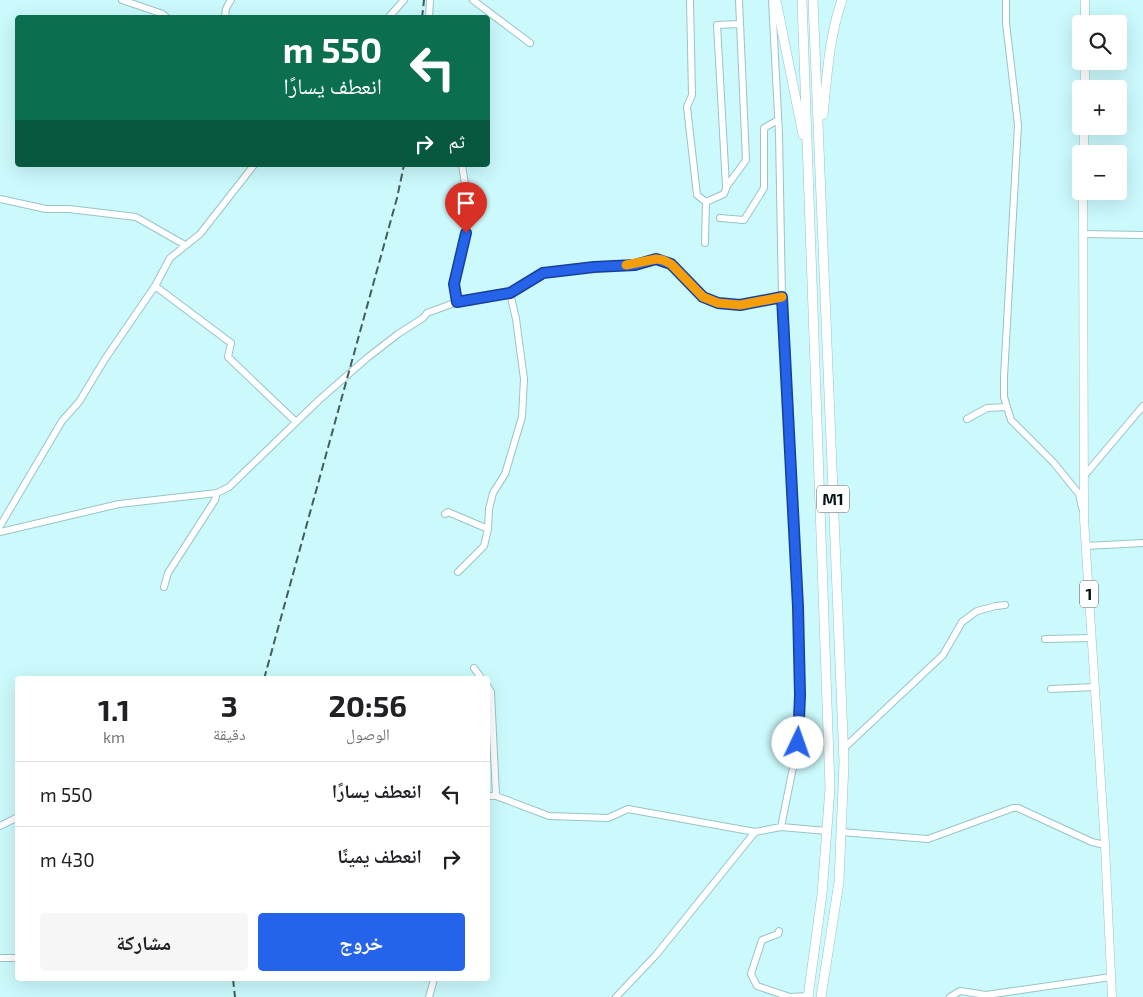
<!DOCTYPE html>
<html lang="ar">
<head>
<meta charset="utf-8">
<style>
	:root { --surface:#fff; --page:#f6f6f6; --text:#202124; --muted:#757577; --line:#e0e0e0; --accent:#2563eb }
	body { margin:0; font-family:"Exo 2","Noto Naskh Arabic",sans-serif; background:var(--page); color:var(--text); direction:rtl; height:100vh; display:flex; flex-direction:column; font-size:19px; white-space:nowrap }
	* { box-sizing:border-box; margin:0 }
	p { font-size:16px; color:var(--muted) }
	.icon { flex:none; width:28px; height:28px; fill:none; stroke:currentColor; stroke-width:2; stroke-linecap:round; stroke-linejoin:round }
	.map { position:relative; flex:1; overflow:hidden; direction:ltr }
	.drawer { position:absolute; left:15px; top:676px; width:475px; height:305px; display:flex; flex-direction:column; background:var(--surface); border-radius:5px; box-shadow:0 5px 20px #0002; direction:rtl }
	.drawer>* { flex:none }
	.guide { position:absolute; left:15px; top:15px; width:475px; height:152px; border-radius:5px; box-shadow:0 5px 20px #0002; direction:rtl; background:#0b6e4f; color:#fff; overflow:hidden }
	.buttons { position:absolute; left:1072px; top:15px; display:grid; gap:10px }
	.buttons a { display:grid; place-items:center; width:55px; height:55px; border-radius:5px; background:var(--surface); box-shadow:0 5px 20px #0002; font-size:25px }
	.pin { position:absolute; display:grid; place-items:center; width:42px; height:42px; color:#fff; margin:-51px -21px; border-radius:50% 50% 50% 0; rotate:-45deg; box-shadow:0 0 5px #0007 }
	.pin .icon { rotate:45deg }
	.me { position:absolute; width:55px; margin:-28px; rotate:3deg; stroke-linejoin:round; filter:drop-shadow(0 0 4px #0008) }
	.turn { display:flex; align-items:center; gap:18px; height:105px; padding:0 25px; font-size:22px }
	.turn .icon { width:65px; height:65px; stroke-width:2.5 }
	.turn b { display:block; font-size:35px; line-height:42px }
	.then { display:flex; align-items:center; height:48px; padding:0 25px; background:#0003; gap:10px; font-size:19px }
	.eta { display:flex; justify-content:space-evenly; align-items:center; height:85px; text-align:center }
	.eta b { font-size:30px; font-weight:700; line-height:35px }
	.cta { display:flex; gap:10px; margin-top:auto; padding:10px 25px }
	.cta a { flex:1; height:58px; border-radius:5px; background:var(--accent); color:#fff; font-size:20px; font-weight:700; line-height:58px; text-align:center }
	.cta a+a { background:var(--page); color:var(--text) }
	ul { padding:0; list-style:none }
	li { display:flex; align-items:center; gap:15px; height:65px; padding:0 25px; border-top:1px solid var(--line) }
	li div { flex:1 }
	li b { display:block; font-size:19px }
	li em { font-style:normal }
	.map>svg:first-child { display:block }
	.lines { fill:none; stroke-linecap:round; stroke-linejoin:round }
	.minor-casing { stroke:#98c4c8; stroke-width:8 }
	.major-casing { stroke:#98c4c8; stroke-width:9 }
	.highway-casing { stroke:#98c4c8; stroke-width:10 }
	.minor { stroke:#fff; stroke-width:6 }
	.major { stroke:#fff; stroke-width:8 }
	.highway { stroke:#fff; stroke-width:9 }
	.rail { stroke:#435c5e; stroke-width:2; stroke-dasharray:8 4; stroke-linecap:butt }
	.route-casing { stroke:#184099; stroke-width:12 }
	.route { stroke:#2563eb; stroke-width:9 }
	.slow { stroke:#f59e0b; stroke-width:9 }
	.labels { text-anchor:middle; stroke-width:4; stroke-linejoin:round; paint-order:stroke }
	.shield { fill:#fff; stroke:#4f595a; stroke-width:1 }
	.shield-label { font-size:16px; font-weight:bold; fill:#031213 }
</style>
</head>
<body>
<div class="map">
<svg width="1143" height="997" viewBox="0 0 1143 997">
	<rect width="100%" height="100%" fill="#cbf9fc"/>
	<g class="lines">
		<defs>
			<path id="minor" d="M122,0L163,14L167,18
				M473,0L530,43
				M690,0L692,95L687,107L697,195L706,202
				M772,0L779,134L782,297L798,607L800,695L798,743L781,827
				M1006,0V23L1018,125L1004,377V397L1011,420L1054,463L1079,494L1082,508
				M226,18C224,10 227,6 231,0
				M388,18L404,0
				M429,18L430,0
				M726,186L717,25L739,24
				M0,199L46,209H69L136,217L185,245
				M720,218L744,220L764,188V128L778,120
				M1083,234L1143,235
				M705,243L706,202L724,194L727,186L746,160L739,0
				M155,286L231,343L228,357L296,422
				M457,302L454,284L468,221V203L462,165
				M967,419L987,408L1007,407
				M1084,476L1143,406
				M445,514L448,512L488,529
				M0,526L62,421L79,402L105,359L155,286L170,258L200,234L254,165
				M0,532L119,504L217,493L229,487L319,400L367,358L398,334L423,318L427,313L457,302L510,293L543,273L594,267L635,265L656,259L671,264L703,297L718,303L740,305L782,297
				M1086,546L1143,543
				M458,572L484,546L488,529L489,509L493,493L505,474L522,417L524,379L516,319L510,293
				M164,587L168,573L215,500L217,493
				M1045,639L1092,638
				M474,668L482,679
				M488,687L491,692L496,796
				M1051,689L1095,687
				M843,749L943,655L962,622L977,611L996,606L1005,605
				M488,796H496L549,816L608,818L628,809L755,832L781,827L827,831
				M0,826L18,817
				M841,832L928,839L1013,808H1018L1092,842L1105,845
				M779,931L778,934L762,940L751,974L757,986L790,997L808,996
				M0,958H18
				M429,997L434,979
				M616,997L656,955L755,832
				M950,997L960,991L986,995L1111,977"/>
			<path id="major" d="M1085,24V0
				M1085,89V61
				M1084,154V126
				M1083,191L1084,519L1105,845L1112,997"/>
			<path id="highway" d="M776,0L803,135
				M802,0L830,788L822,894L808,997
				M813,0L844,762L839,882L821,997
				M823,115C827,76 829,37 842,0"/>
		</defs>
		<use href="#minor" class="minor-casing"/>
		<use href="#major" class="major-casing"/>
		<use href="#highway" class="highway-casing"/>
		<use href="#minor" class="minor"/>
		<use href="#major" class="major"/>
		<use href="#highway" class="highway"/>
		<path class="rail" d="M422,18L424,0
			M264,679L397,198L404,165
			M233,979L235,997"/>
	</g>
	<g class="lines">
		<defs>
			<path id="route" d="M466,233L454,284L457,302L510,293L543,273L594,267L635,265L656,259L671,264L703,297L718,303L740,305L782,297L798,607L800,695L798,743"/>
		</defs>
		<use href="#route" class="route-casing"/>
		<use href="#route" class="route"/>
		<path class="slow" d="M626,265L656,259L663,260L671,264L703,297L718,303L740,305L782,297"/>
	</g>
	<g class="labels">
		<g class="shield">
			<rect x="817" y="485.5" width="32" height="27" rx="4"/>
			<rect x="1080" y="580.5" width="18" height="27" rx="4"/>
		</g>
		<g class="shield-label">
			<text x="833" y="505">M1</text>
			<text x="1089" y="600">1</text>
		</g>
	</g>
</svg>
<div class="buttons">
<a><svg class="icon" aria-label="search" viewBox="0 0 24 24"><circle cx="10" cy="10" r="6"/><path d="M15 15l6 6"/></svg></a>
<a>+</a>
<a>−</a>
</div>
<div class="pin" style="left:466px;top:233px;background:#d93025"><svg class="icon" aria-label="arrive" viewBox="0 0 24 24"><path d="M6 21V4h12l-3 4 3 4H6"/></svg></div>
<svg class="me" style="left:798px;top:743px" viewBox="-20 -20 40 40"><circle r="19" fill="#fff"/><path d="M0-13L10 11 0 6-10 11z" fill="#2563eb"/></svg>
<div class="guide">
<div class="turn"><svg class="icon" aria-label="left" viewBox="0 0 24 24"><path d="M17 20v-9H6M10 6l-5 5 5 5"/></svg><div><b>550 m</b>انعطف يسارًا</div></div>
<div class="then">ثم<svg class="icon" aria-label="right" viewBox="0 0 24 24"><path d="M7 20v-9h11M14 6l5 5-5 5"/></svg></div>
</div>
<section class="drawer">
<div class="eta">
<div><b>20:56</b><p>الوصول</p></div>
<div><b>3</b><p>دقيقة</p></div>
<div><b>1.1</b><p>km</p></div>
</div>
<ul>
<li><svg class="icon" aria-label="left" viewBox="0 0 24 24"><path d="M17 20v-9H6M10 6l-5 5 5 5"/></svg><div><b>انعطف يسارًا</b></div><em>550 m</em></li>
<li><svg class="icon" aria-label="right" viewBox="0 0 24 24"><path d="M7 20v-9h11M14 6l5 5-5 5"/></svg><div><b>انعطف يمينًا</b></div><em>430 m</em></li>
</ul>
<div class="cta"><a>خروج</a><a>مشاركة</a></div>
</section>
</div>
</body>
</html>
